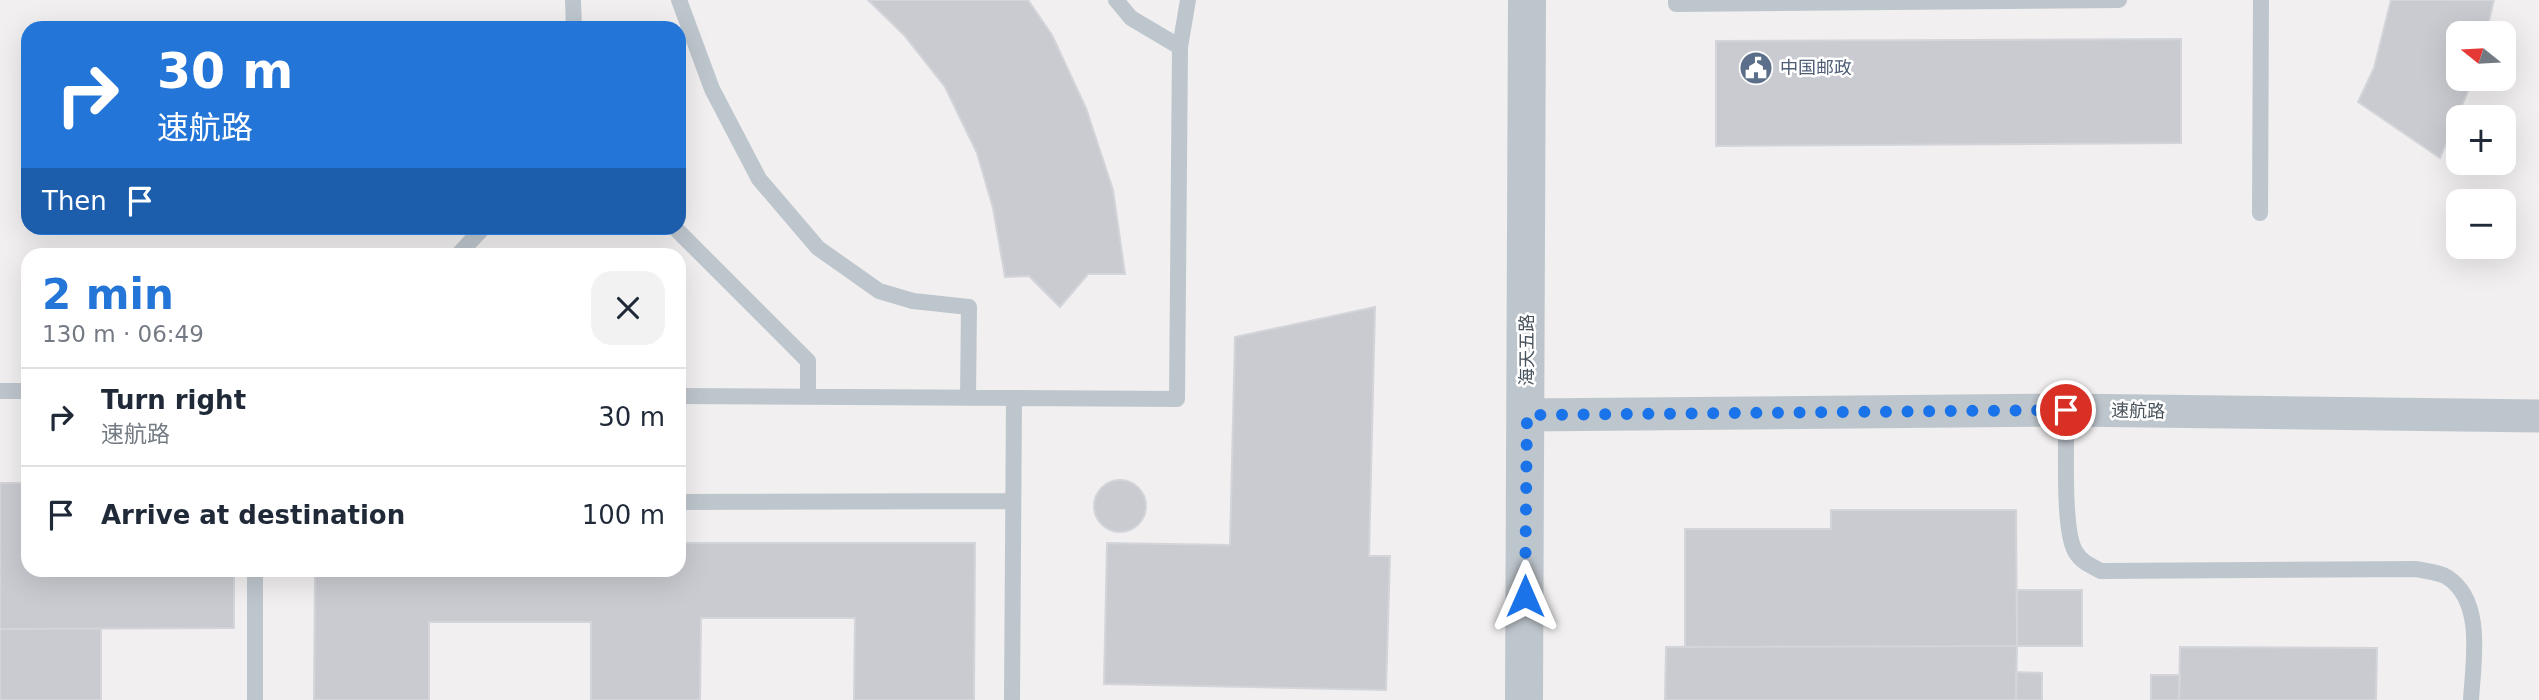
<!DOCTYPE html>
<html lang="en">
<head>
<meta charset="utf-8">
<style>
	:root { --surface:#fff; --page:#f2f2f3; --text:#1f2937; --muted:#747a83; --line:#e0e1e3; --accent:#2376d7 }
	body { margin:0; font-family:"DejaVu Sans","Noto Sans SC",sans-serif; background:var(--page); color:var(--text); height:100vh; display:flex; flex-direction:column; font-size:26px; white-space:nowrap }
	* { box-sizing:border-box; margin:0 }
	p { font-size:23px; color:var(--muted) }
	.icon { flex:none; width:38px; height:38px; fill:none; stroke:currentColor; stroke-width:2; stroke-linecap:round; stroke-linejoin:round }
	.map { position:relative; flex:1; overflow:hidden }
	.drawer { position:absolute; left:21px; top:248px; width:665px; height:329px; display:flex; flex-direction:column; background:var(--surface); border-radius:21px; box-shadow:0 7px 28px #0002 }
	.drawer>* { flex:none }
	.hud { position:absolute; left:21px; top:21px; width:665px; height:214px; border-radius:21px; box-shadow:0 7px 28px #0002; background:#2376d7; color:#fff; overflow:hidden }
	.needle { width:46px; rotate:288deg }
	.fabs { position:absolute; left:2446px; top:21px; display:grid; gap:14px }
	.fabs a { display:grid; place-items:center; width:70px; height:70px; border-radius:14px; background:var(--surface); box-shadow:0 7px 28px #0002; font-size:35px }
	.pin { position:absolute; display:grid; place-items:center; width:60px; height:60px; color:#fff; margin:-30px; border:4px solid #fff; border-radius:50%; box-shadow:0 2px 7px #0007 }
	.me { position:absolute; width:77px; margin:-38px; rotate:0deg; stroke-linejoin:round; filter:drop-shadow(0 0 5px #0008) }
	.turn { display:flex; align-items:center; gap:24px; height:147px; padding:0 21px; font-size:32px }
	.turn .icon { width:91px; height:91px; stroke-width:2.5 }
	.turn b { display:block; font-size:49px; line-height:60px }
	.then { display:flex; align-items:center; height:66px; padding:0 21px; background:#0003; gap:14px; font-size:26px }
	.round { display:grid; place-items:center; flex:none; width:74px; height:74px; border-radius:21px; background:var(--page) }
	.head { display:flex; align-items:center; justify-content:space-between; height:119px; padding:0 21px }
	h1 { font-size:42px; font-weight:700; line-height:52px; color:var(--accent) }
	ul { padding:0; list-style:none }
	li { display:flex; align-items:center; gap:21px; height:98px; padding:0 21px; border-top:2px solid var(--line) }
	li div { flex:1 }
	li b { display:block; font-size:26px }
	li em { font-style:normal }
	.map>svg:first-child { display:block }
	.building { fill:#c9cbd1; stroke:#d3d5da; stroke-width:2 }
	.lines { fill:none; stroke-linecap:round; stroke-linejoin:round }
	.service { stroke:#bec6cd; stroke-width:16 }
	.minor { stroke:#bec6cd; stroke-width:33 }
	.tertiary { stroke:#bec6cd; stroke-width:38 }
	.route { stroke:#1a73e8; stroke-width:12; stroke-dasharray:0 21.6 }
	.labels { text-anchor:middle; stroke-width:5; stroke-linejoin:round; paint-order:stroke }
	.service-label { font-size:18px; fill:#4e5e75; stroke:#fff; text-anchor:start }
	.street-label { font-size:18px; fill:#48525b; stroke:#fff }
</style>
</head>
<body>
<div class="map">
<svg width="2539" height="700" viewBox="0 0 2539 700">
	<rect width="100%" height="100%" fill="#f1efef"/>
	<path class="building" d="M868,0H1028L1052,35L1086,108L1113,190L1125,274H1088L1060,307L1029,276L1005,277L993,208L977,153L945,87L904,35Z
		M2391,0H2494L2486,33H2459V79H2473L2440,158L2358,102L2374,68Z
		M2181,39V143L1716,146V41Z
		M1375,307L1369,556H1390L1386,690L1104,684L1107,543L1230,545L1235,337Z
		M1094 506a26 26 0 1 1 52 0a26 26 0 1 1-52 0Z
		M0,483H28V570H234V628L0,629Z
		M1831,510H2016L2017,646L1685,647V529H1831Z
		M679,543H975L974,700H854L855,618H701L700,700H591V622H429V700H314L315,570H679Z
		M2017,590H2082V646H2017Z
		M0,629H101V700H0Z
		M2017,646L2016,700H1665L1666,647Z
		M2180,647L2377,648L2376,700H2179Z
		M2016,672L2042,673V700H2016Z
		M2151,675H2180L2179,700H2151Z"/>
	<g class="lines">
		<path class="service" d="M573,0L574,28
			M679,0L712,89L759,179L818,248L879,291L913,301L969,307L968,398
			M1116,0L1131,18L1180,47
			M1676,0V4L2119,0
			M2260,213L2261,0
			M675,228L808,361V397
			M457,256L483,228
			M0,391H28
			M679,396L1177,399L1180,47L1188,0
			M2066,410C2067,440 2062,528 2075,551C2081,562 2091,566 2101,571L2416,569C2425,571 2439,572 2447,577C2485,601 2473,663 2471,700
			M679,502L1013,501
			M255,570V700
			M1012,700L1014,398"/>
		<path class="minor" d="M1527,415L2066,410L2539,416"/>
		<path class="tertiary" d="M1524,700L1527,0"/>
	</g>
	<g class="lines">
		<path class="route" d="M1525,596L1527,415L2066,410"/>
	</g>
	<defs>
		<symbol id="civic-disc" viewBox="-11 -11 22 22"><circle r="9.5" fill="#5c6f8a" stroke="#fff"/><path d="M-.6-6.5H3V-4.5H.6V-3L4-1V1h2V6H-6V1h2V-1L-.6-3ZM-1.2 2.5V6h2.4V2.5Z" fill="#fff"/></symbol>
	</defs>
	<g fill-rule="evenodd">
		<use href="#civic-disc" x="1737" y="49" width="38" height="38"/>
	</g>
	<g class="labels">
		<g class="service-label">
			<text x="1780" y="74">中国邮政</text>
		</g>
		<g class="street-label">
			<text transform="translate(1527 350) rotate(-90)" y="6">海天五路</text>
			<text transform="translate(2138 411) rotate(1)" y="6">速航路</text>
		</g>
	</g>
</svg>
<div class="fabs">
<a><svg class="needle" viewBox="-14 -14 28 28"><path d="M0-13l5 13h-10z" fill="#e53935"/><path d="M0 13l5-13h-10z" fill="#747a83"/></svg></a>
<a>+</a>
<a>−</a>
</div>
<div class="pin" style="left:2066px;top:410px;background:#d93025"><svg class="icon" aria-label="arrive" viewBox="0 0 24 24"><path d="M6 21V4h12l-3 4 3 4H6"/></svg></div>
<svg class="me" style="left:1525px;top:596px" viewBox="-20 -20 40 40"><path d="M0-17L14 15 0 8-14 15z" fill="#1a73e8" stroke="#fff" stroke-width="4"/></svg>
<div class="hud">
<div class="turn"><svg class="icon" aria-label="right" viewBox="0 0 24 24"><path d="M7 20v-9h11M14 6l5 5-5 5"/></svg><div><b>30 m</b>速航路</div></div>
<div class="then">Then<svg class="icon" aria-label="arrive" viewBox="0 0 24 24"><path d="M6 21V4h12l-3 4 3 4H6"/></svg></div>
</div>
<section class="drawer">
<div class="head"><div><h1>2 min</h1><p>130 m · 06:49</p></div><a class="round"><svg class="icon" aria-label="close" viewBox="0 0 24 24"><path d="M6 6l12 12M18 6L6 18"/></svg></a></div>
<ul>
<li><svg class="icon" aria-label="right" viewBox="0 0 24 24"><path d="M7 20v-9h11M14 6l5 5-5 5"/></svg><div><b>Turn right</b><p>速航路</p></div><em>30 m</em></li>
<li><svg class="icon" aria-label="arrive" viewBox="0 0 24 24"><path d="M6 21V4h12l-3 4 3 4H6"/></svg><div><b>Arrive at destination</b></div><em>100 m</em></li>
</ul>
</section>
</div>
</body>
</html>
